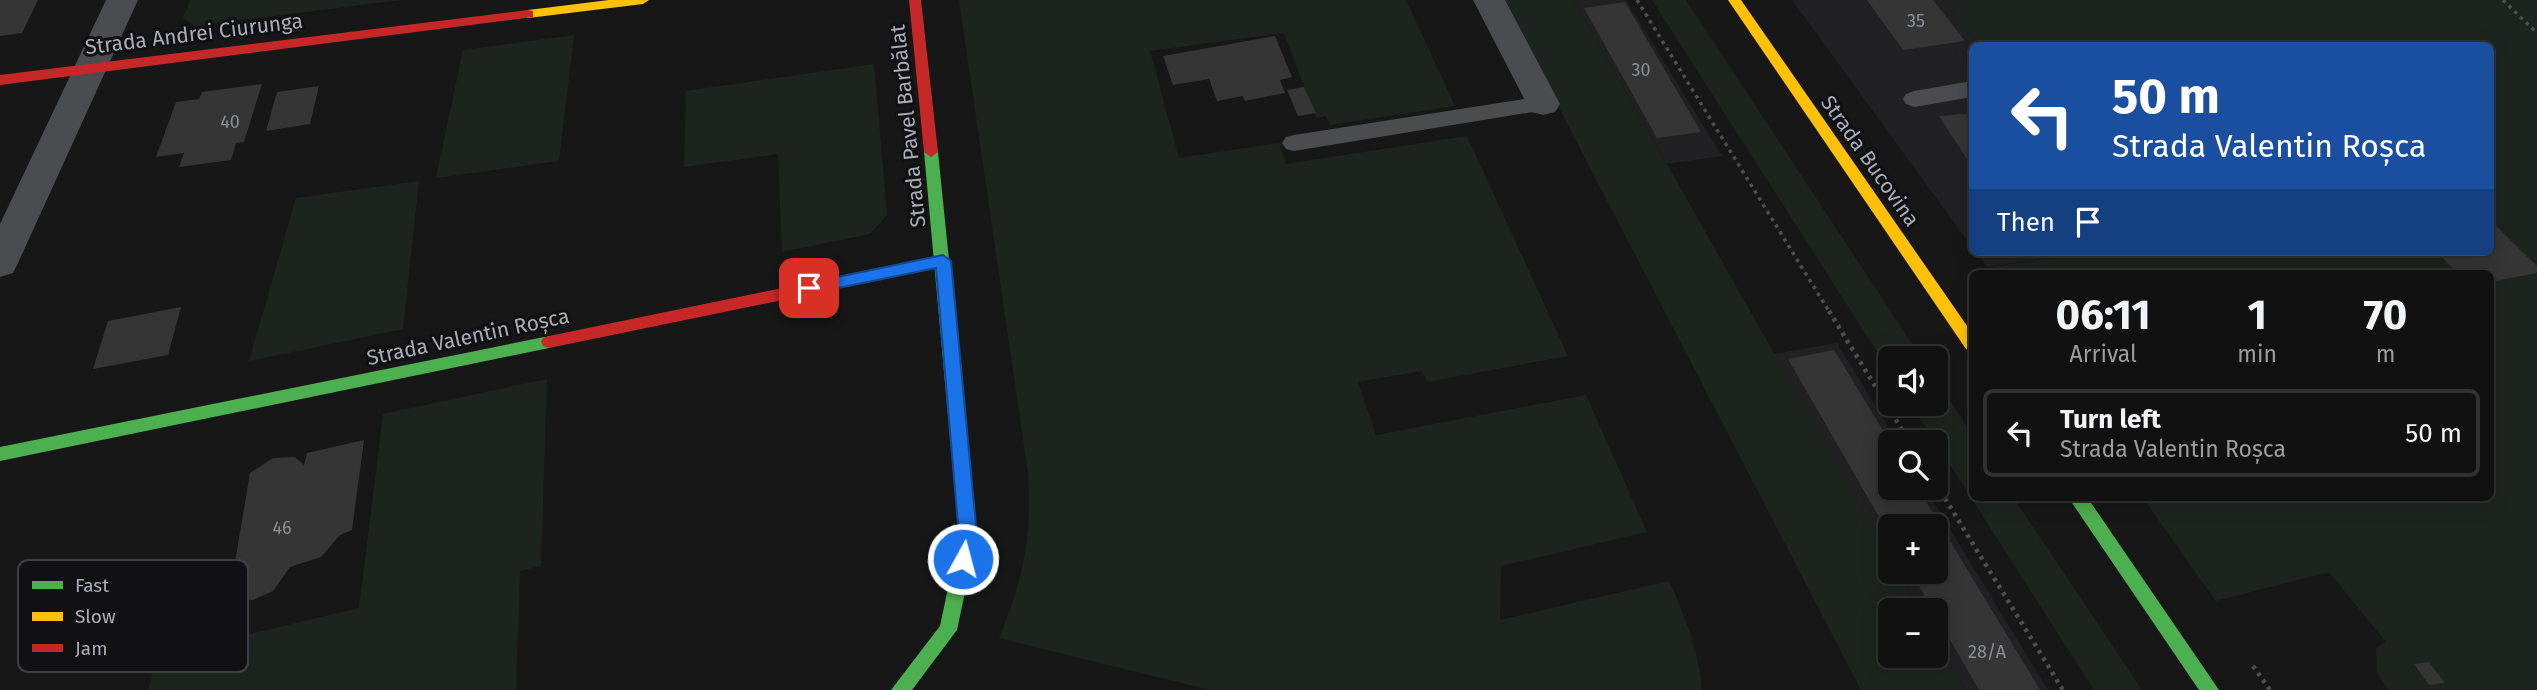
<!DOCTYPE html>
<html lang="en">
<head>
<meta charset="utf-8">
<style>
	:root { --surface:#111; --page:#1a1a1a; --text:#f1f3f6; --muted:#9c9d9f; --line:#303131 }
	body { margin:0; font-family:"Fira Sans",sans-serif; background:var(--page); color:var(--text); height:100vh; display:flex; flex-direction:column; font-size:26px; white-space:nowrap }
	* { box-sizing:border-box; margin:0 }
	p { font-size:23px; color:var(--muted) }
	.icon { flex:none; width:38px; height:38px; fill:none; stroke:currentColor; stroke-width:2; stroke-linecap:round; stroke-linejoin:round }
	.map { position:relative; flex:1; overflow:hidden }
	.drawer { position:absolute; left:1969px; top:270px; width:525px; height:231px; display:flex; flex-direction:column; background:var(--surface); border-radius:10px; box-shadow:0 4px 18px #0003,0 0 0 2px var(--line) }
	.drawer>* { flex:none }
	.hud { position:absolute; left:1969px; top:42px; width:525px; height:214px; border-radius:10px; box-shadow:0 4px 18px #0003,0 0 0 2px var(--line); background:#1a4fa0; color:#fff; overflow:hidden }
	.fabs { position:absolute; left:1878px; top:346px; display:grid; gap:14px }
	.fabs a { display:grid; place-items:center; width:70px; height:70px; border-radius:10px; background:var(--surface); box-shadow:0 4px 18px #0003,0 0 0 2px var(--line); font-size:35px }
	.pin { position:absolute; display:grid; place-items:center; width:60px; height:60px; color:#fff; margin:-30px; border-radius:14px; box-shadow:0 4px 10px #0006 }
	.me { position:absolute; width:77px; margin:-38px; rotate:7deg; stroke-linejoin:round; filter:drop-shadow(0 0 5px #0008) }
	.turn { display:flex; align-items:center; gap:24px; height:147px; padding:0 28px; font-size:32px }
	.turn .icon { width:91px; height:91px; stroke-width:2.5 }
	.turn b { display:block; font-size:49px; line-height:60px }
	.then { display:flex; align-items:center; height:66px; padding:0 28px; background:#0003; gap:14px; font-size:26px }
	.eta { display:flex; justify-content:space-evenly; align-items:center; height:119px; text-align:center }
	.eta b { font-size:42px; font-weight:700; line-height:49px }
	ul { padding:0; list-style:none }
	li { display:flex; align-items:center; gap:21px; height:88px; margin:0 14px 10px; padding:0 14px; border:4px solid var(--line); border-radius:10px }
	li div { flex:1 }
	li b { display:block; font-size:26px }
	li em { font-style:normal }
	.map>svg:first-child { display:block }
	.built { fill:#212123 }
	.green { fill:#1d241e }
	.building { fill:#353536 }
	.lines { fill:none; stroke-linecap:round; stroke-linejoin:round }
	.path-far1 { stroke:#4d4e52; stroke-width:3.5; stroke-dasharray:3.5 4.5; stroke-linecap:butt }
	.path { stroke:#4d4e52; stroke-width:4.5; stroke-dasharray:3.5 5; stroke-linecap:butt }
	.lane { fill:#4b4c50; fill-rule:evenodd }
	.street { fill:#4b4c50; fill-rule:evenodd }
	.fast { fill:#4caf50; fill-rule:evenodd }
	.slow { fill:#ffc107; fill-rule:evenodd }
	.jam { fill:#c62828; fill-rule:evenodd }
	.route { fill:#1a73e8; stroke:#114b97; stroke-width:2 }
	.labels { text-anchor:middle; stroke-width:6; stroke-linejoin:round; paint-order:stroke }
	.number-label { font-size:18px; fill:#8b8f98 }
	.street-label { font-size:21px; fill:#a8adb8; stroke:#111113 }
	.key { fill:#111113; stroke:#3e4045; stroke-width:2 }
	.key-label { font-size:19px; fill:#a8adb8 }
</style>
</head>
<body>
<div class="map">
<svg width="2537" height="690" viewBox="0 0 2537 690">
	<rect width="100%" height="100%" fill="#171717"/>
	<path class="built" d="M1574,0H1626L1722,156L1667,164Z
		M1792,0H1943L1978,45L1972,46V247Z
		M1976,252H2090L1987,267Z
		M1837,343L1898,443H1890V488H1925L2048,690H1965L1936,638V611H1920L1898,572H1936V527H1890V558L1774,354Z"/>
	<path class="green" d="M190,0H401L195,26L183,18Z
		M959,0H1406L1455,106L1330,125L1326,116L1316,118L1284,33L1150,51L1179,158L1279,143L1286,164L1467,136L1568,356L1427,382L1422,371L1358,382L1376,435L1586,395L1647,532L1501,566L1500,620L1669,581C1685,615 1699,652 1702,690H1210L999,638C1024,578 1032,538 1028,473Z
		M1503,0H1574L1890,558V572H1898L1920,611H1890V656H1936V638L1965,690H1861Z
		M1652,0H1686L1922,359H1890V372Z
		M1943,0H2537V690H2389L2377,674L2376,648L2386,642L2329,572L2216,601L2142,497H2490V273H1981L1978,269L2090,252H2490V46L1978,45Z
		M574,35L559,161L436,178L463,50Z
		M874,64L887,215L870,234L782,252L778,154L684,167L686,91Z
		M419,181L403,329L249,361L296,198Z
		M547,379L541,566L520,571L516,690H148L157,656L359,608L383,414Z
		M1936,379L1972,435V497H2013L2142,690H2094L1911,404H1936Z"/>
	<path class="building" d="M0,0H38L22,33L0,36Z
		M1867,0H1933L1965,41L1903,50Z
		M1625,2L1701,132L1657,138L1584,8Z
		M1275,36L1292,77L1280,80L1285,93L1245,101L1243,96L1217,101L1209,79L1173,85L1163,56Z
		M262,84L244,142L236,143L231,160L179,167L184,153L156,157L176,102L199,99L202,92Z
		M319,86L310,124L266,131L277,92Z
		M1304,87L1316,113L1298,116L1287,90Z
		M1972,113V167L1939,116Z
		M2490,220L2537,266V273L2490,282V273H2457L2437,252H2490Z
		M181,307L168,355L93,369L108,321Z
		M1834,350L1890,442V488H1918L2040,690H1979L1911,572H1936V527H1890V536L1788,359Z
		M364,440L352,530L340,535L321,557L290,567L273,591L253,600L238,599L232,595L227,584L234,568L250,473L273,458L295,457L304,465L307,453Z
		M2429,662L2445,683L2429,685L2414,664Z"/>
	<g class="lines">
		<path class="path-far1" d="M1637,0L1830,313
			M2503,0L2537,33"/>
		<path class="path" d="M1829,311L1910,443
			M1936,484L2063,690
			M2253,666L2270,690"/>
		<path class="lane" d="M1972,81V97L1914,107L1906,104L1903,99L1906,94L1914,91Z
			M1543,96L1551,99L1554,104L1551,109L1294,151L1286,149L1282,143L1286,137L1294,135Z"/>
		<path class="street" d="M106,0H138L18,263L13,273L0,277V224Z
			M1473,0H1505L1560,104L1555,112L1543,115L1531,112Z"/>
		<path class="fast" d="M931,147L938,152L977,536L957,630L912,690H891L940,626L959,536L924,152Z
			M549,336L555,338L557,342L555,346L549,348L0,461V447Z
			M2068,497H2087L2219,690H2199Z"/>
		<path class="slow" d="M609,0H649L643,4L528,18L522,14L528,10Z
			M1728,0H1741L1972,333V351L1966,349Z"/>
		<path class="jam" d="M909,0H921L938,152L931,157L924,152Z
			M528,10L533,11V17L0,85V75Z
			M943,255L951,261L943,267L549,348L543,346L541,342L543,338L549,336Z"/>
	</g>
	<path class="route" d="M943,255L951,261L977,536L969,565L963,567L957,565L954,559L959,536L936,268L809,294L801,288L809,283Z"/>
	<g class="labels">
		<g class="number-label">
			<text x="1916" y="27">35</text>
			<text x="1641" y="76">30</text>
			<text x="230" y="128">40</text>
			<text x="282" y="534">46</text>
			<text x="1987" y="658">28/A</text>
		</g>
		<g class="street-label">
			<text transform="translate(194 34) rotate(-7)" y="7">Strada Andrei Ciurunga</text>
			<text transform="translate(908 126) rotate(-96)" y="7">Strada Pavel Barbălat</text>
			<text transform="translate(1870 161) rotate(55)" y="7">Strada Bucovina</text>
			<text transform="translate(468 337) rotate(-12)" y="7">Strada Valentin Roșca</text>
		</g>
	</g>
	<rect x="18" y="560" width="230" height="112" rx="10" class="key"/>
	<rect x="32" y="581" width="31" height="8" fill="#4caf50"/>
	<rect x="32" y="612" width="31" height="9" fill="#ffc107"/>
	<rect x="32" y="644" width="31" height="8" fill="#c62828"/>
	<g class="key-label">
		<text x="75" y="592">Fast</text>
		<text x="75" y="623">Slow</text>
		<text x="75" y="655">Jam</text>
	</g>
</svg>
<div class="fabs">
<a><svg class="icon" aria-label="sound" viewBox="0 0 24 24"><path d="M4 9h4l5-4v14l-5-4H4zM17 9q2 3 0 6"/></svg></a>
<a><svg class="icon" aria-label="search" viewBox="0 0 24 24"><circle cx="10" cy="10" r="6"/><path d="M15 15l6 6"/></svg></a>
<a>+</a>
<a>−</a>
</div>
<div class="pin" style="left:809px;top:288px;background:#d93025"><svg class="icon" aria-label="arrive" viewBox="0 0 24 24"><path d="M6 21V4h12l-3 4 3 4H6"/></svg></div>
<svg class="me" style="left:963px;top:559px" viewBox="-20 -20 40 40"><circle r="17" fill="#1a73e8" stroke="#fff" stroke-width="3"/><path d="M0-11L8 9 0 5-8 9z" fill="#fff"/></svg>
<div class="hud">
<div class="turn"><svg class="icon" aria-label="left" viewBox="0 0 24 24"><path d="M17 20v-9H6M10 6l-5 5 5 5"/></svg><div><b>50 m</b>Strada Valentin Roșca</div></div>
<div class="then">Then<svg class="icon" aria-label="arrive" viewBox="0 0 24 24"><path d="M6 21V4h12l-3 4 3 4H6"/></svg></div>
</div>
<section class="drawer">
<div class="eta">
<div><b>06:11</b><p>Arrival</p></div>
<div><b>1</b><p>min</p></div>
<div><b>70</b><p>m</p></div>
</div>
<ul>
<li><svg class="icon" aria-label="left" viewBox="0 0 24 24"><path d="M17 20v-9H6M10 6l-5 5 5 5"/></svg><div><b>Turn left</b><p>Strada Valentin Roșca</p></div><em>50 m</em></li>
</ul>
</section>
</div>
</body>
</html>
